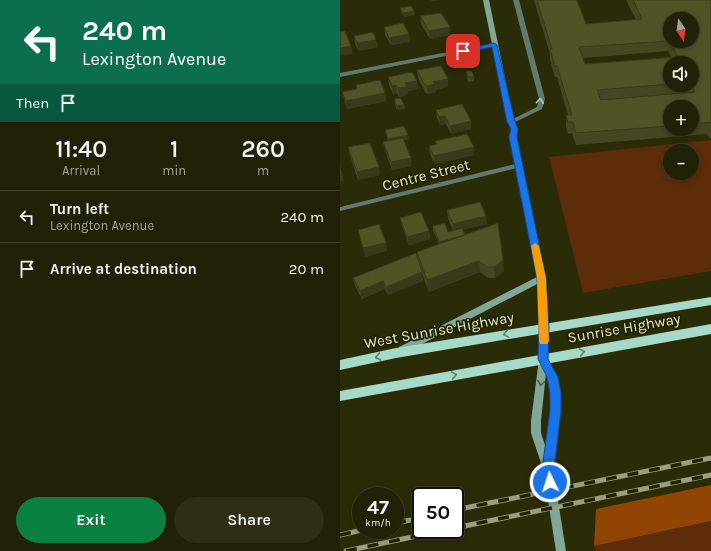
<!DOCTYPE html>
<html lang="en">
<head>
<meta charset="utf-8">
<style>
	:root { --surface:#202106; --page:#2d2e14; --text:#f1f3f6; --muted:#a2a39b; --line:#3d3e28; --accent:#0b8043 }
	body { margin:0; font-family:Karla,sans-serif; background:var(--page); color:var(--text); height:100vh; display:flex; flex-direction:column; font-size:15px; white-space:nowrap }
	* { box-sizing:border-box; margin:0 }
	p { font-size:13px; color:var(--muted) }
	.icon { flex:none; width:22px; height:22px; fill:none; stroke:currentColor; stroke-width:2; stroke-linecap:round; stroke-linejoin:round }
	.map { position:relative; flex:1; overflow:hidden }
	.sheet { display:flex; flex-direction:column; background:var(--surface); width:340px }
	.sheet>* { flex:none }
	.banner { background:#0b6e4f; color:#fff; overflow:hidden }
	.needle { width:26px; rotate:167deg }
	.tools { position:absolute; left:323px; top:12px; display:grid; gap:8px }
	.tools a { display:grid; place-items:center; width:36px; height:36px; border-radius:50%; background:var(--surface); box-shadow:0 2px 6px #0003,0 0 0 1px var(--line); font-size:20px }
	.speed { position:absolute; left:12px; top:487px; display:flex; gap:8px; font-size:20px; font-weight:700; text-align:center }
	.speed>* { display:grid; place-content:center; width:52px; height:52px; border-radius:50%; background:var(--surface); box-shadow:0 2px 6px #0003,0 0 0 1px var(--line); line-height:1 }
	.speed small { font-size:10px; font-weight:400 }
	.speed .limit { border:2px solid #111; border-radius:6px; background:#fff; color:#111 }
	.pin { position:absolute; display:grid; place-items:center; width:34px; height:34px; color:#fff; margin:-17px; border-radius:8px; box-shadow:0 2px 6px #0006 }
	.me { position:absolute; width:44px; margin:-22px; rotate:356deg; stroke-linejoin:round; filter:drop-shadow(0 0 3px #0008) }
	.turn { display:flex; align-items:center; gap:14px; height:84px; padding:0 16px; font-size:18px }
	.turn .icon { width:52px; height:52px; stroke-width:2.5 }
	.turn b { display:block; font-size:28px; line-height:34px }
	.then { display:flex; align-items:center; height:38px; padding:0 16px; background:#0003; gap:8px; font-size:15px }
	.eta { display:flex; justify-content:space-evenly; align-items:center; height:68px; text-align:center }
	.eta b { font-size:24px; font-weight:600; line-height:28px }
	.action { display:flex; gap:8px; margin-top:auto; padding:8px 16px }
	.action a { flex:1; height:46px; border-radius:24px; background:var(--accent); color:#fff; font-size:16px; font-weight:600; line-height:46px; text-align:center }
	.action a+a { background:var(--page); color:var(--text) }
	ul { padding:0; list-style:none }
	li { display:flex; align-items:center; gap:12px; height:52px; padding:0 16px; border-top:1px solid var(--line) }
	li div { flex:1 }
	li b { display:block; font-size:15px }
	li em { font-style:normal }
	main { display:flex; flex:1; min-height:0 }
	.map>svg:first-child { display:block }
	.green { fill:#5d2c08; fill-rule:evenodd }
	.forest { fill:#914505 }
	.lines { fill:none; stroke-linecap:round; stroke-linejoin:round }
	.service { fill:#627971; fill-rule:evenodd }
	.minor { fill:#627971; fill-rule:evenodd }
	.secondary { fill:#81a799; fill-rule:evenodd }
	.trunk { fill:#a4dac7; fill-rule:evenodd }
	.rail-casing { stroke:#9c9e81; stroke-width:5 }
	.rail { stroke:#212200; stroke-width:3.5; stroke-dasharray:11; stroke-linecap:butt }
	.wall { fill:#454720; fill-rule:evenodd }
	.shaded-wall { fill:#383a1a }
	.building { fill:#505325; stroke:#383a1a; fill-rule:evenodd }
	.oneway { stroke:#bfc7b4 }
	.oneway2 { stroke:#627e64 }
	.oneway3 { stroke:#4c5e45 }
	.route { fill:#1a73e8; stroke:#114b97 }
	.slow { fill:#f59e0b }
	.labels { text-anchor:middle; stroke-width:3.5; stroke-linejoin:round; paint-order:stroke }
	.street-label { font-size:15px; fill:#e7e9d0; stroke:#212200 }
</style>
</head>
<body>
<main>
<section class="sheet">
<div class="banner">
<div class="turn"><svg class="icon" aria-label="left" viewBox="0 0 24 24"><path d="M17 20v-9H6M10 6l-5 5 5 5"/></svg><div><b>240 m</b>Lexington Avenue</div></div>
<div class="then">Then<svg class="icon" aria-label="arrive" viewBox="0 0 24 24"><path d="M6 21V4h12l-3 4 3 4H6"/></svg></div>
</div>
<div class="eta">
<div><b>11:40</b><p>Arrival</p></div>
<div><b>1</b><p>min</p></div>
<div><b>260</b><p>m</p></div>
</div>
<ul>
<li><svg class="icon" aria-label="left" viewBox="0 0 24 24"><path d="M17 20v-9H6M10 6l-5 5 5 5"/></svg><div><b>Turn left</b><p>Lexington Avenue</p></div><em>240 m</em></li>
<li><svg class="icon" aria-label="arrive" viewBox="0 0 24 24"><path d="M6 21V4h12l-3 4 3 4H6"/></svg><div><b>Arrive at destination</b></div><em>20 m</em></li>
</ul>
<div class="action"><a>Exit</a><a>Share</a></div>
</section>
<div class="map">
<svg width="371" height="551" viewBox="0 0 371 551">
	<rect width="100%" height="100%" fill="#2a2c08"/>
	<path class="green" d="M371,140V271L243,293L209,157ZM330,151H352V173H330Z
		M371,521V551H256L254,546Z"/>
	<path class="forest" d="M371,485V521L254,546L256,509Z"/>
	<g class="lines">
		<path class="service" d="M173,0H179L205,99L202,109L171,124L169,123V121L197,107L199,99Z"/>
		<path class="minor" d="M154,43L157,45L156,46L0,77V73Z
			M179,163H181L182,165L181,167L0,211V207Z"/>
		<path class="secondary" d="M143,0H149L174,122L177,129L176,137L205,278L208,328L207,359L216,374L219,386L220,397L219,422L213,469L226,551H216L203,469L191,433V421L199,359L200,328L197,284L65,353L62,354L59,353L58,350L59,347L197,277L170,137L171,129L168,122ZM206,373C216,396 210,424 206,448L201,433V421Z"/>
		<path class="trunk" d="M371,297V305L56,358L0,370V360L56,348Z
			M371,324V334L0,401V391Z"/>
		<defs>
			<path id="rail" d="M115,510L371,458
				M55,523L81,518
				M115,528L371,475
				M0,535L22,530
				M6,551L105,530"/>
		</defs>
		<use href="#rail" class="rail-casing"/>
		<use href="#rail" class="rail"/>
	</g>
	<path class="wall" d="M194,0H237L246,24L296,20L286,0H371V138H369L367,134L236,145L232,133L228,134L226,127V115H228L217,77H215L210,60V54ZM328,51L331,57L245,64L243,58ZM330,63L352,85H330ZM330,107H352V129H330Z
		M60,8L75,15L64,17L61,12Z
		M80,16L110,35L90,39L81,24Z
		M44,27L69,34L70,42L51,45L45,35Z
		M14,36L38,47L19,51L15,44Z
		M77,70L108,79V87L95,90L96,92L88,94L85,92L78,78Z
		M126,71L134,77V81L128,82Z
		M48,77L77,81L78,89L68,91V95L59,97L57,93L53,94L49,85Z
		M16,85L47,101L7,109L2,92L16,89Z
		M54,99L64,105L65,109L57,110L55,104Z
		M96,110L131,121V129L111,134L106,124L100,125L97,118Z
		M45,130L69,139L64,140L72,166L52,170L45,150L43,142L48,141Z
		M95,141L134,147V155L95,164L90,154L89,146L96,145Z
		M8,147L40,175L18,180L10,156Z
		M107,210L146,216L147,224L122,230L125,235L164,271L155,278H148L140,272L89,292L81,271L83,281L48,295L45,289L22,299L15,286L13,278L78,261L77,252L99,244L93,231V226L108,232L113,231L108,218Z
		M60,218L89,231L90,239L69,245L62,226Z"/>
	<path class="shaded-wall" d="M90,0H100L90,2Z
		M74,11L75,15L64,17L63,13Z
		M110,27V35L90,39L89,31Z
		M69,34L70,42L51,45L49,38Z
		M36,40L38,47L19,51L17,43Z
		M11,46L13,54L0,56V48Z
		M108,79V87L95,90L96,92L88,94L87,86L93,82Z
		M77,81L78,89L68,91V95L59,97L58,88L65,83Z
		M56,85L57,93L53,94L52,86Z
		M45,93L47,101L7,109L6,101Z
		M64,105L65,109L57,110V106Z
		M105,116L106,124L100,125L99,117Z
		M131,121V129L111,134L110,126Z
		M68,135L69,139L49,143L48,139Z
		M134,147V155L95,164L94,156Z
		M71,158L72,166L52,170L51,162Z
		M39,167L40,175L18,180L17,172Z
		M2,173L4,181L0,182V174Z
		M146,216L147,224L114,232L113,224Z
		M89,231L90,239L69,245L67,237Z
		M125,235L100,246L99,242Z
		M46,243L47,251L25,257L23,248Z
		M163,260L164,271L155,278L154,267Z
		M139,261L140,272L89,292L87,280Z
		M82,272L83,281L48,295L46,287Z
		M43,281L45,289L22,299L20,291Z"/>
	<path class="building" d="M197,0H237L246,24L302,19L293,0H371V124L370,122L352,124V107H330V126L236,133L233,122H228L226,115H232L217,66H215L210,49H212ZM330,19H352V41H330L338,57L245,64L239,47L330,41ZM330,63H352V85H351L355,92L261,100L257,90L330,84Z
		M71,6L74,11L63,13L60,8Z
		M101,13L110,27L89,31L80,16Z
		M63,23L69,34L49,38L44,27Z
		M5,31L11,46L0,48V32Z
		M33,32L36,40L17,43L14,36Z
		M101,66L108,79L93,82L95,84L87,86L84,84L77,70Z
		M126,71H132L134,77H128Z
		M72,72L77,81L65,83L67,87L58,88L56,85L52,86L48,77Z
		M40,80L45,93L6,101L2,92L17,89L16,85Z
		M61,98L64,105L57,106L54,99Z
		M122,104L131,121L110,126L105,116L99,117L96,110Z
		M64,126L68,135L48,139L45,130Z
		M127,134L134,147L94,156L89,146L97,144L95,141Z
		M63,138L71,158L51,162L43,142Z
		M30,143L39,167L17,172L8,147Z
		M0,167L2,173L0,174Z
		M140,202L146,216L113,224L107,210Z
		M81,212L89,231L67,237L60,218Z
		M105,223L108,232L122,228L125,235L99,242L93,226Z
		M158,223L163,260L154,267H147L139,261L87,280L77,252Z
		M39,224L46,243L23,248L18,230Z
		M76,253L82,272L46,287L43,281L20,291L13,278Z"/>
	<defs><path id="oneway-chevron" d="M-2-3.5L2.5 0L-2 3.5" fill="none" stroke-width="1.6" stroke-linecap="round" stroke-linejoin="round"/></defs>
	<use class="oneway" href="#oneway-chevron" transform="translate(200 101) rotate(-85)"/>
	<g class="oneway2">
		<use href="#oneway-chevron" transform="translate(166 334) rotate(170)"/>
		<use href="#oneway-chevron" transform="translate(242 352) rotate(-11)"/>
		<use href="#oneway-chevron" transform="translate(38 357) rotate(169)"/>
		<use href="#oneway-chevron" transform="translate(114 375) rotate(-10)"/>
	</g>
	<use class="oneway3" href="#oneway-chevron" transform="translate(201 383) rotate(99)"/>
	<path class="route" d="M154,43L157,45L175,122L178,129L177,137L206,278L209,328L208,359L218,377L221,393V411L214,469L216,482L214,486L210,488L206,486L202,469L210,411V393L207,377L198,359L199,328L197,278L169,137L171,129L167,122L152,47L123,53L120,51Z"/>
	<path class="slow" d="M195,243L199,246L206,278L209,341L207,344H200L199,341L197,278L191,246Z"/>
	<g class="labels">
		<g class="street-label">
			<text transform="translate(86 175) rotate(-14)" y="5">Centre Street</text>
			<text transform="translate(284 328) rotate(-10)" y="5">Sunrise Highway</text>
			<text transform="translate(99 330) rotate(-10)" y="5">West Sunrise Highway</text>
		</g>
	</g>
</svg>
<div class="tools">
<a><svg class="needle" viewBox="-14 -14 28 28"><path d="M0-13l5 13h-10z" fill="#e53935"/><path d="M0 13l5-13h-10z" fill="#a2a39b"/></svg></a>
<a><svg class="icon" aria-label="sound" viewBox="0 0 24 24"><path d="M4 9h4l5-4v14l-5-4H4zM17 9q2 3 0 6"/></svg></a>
<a>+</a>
<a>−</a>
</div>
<div class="speed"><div>47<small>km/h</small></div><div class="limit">50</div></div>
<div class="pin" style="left:123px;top:51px;background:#d93025"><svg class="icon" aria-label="arrive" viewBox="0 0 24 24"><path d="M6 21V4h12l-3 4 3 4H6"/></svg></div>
<svg class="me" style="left:210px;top:482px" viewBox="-20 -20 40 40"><circle r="17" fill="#1a73e8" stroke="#fff" stroke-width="3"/><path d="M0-11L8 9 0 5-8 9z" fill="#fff"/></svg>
</div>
</main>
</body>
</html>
